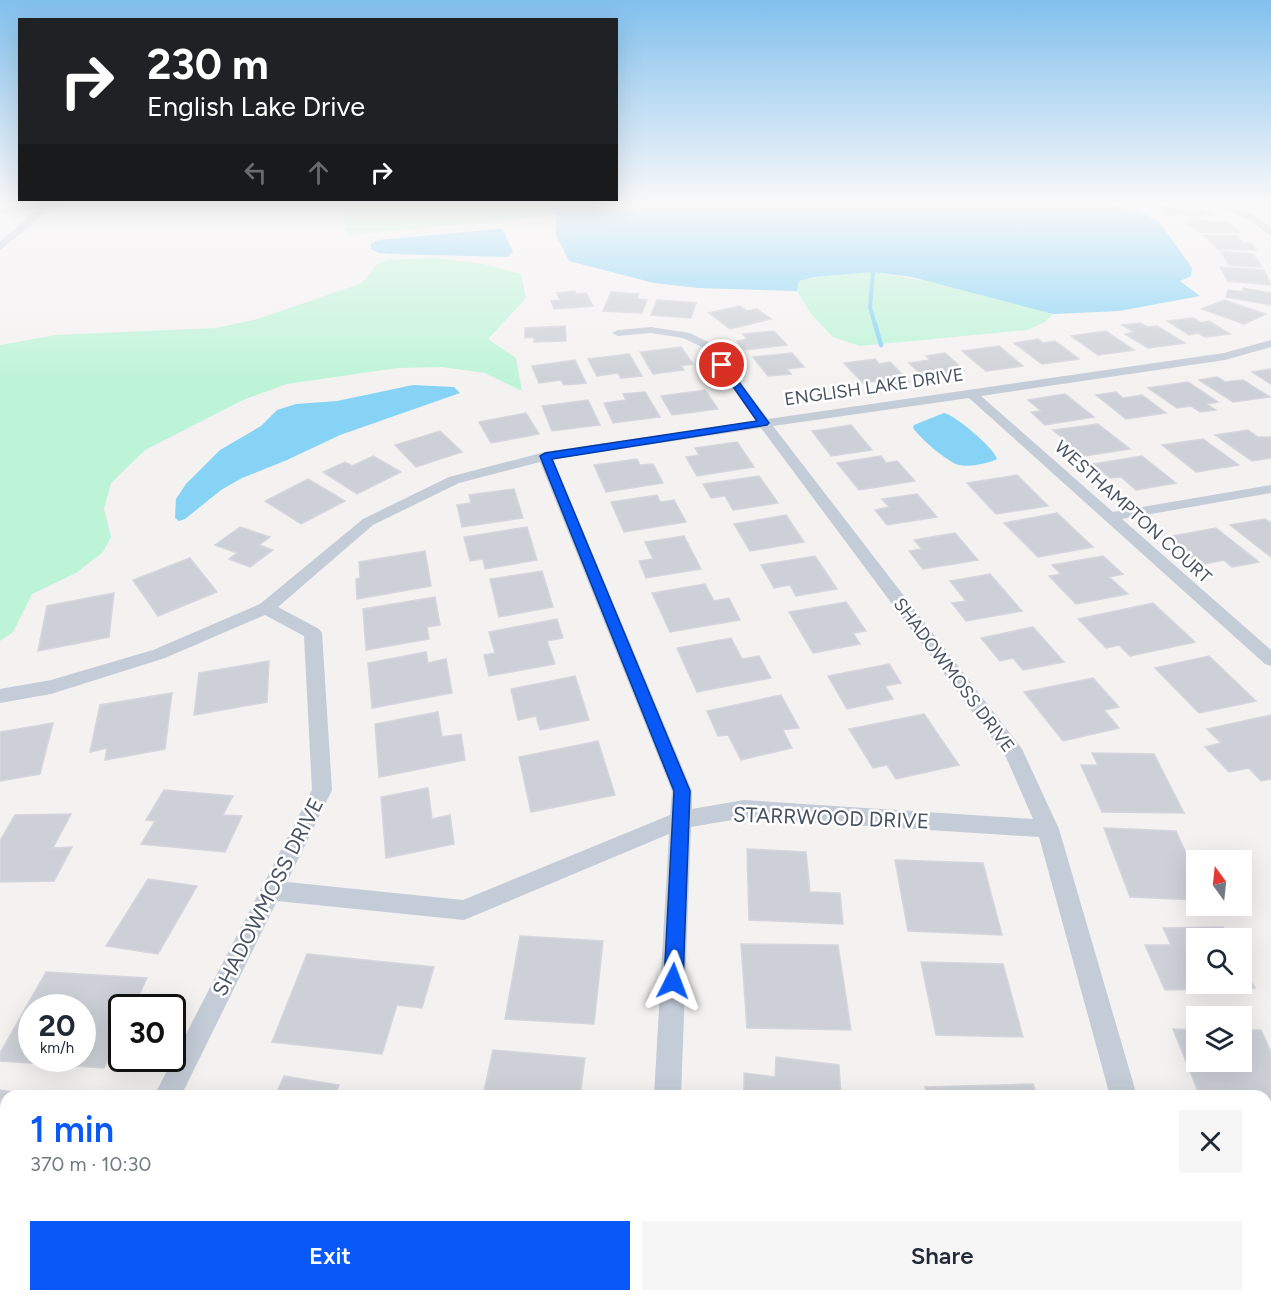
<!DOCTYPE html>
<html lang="en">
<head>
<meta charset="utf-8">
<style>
	:root { --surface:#fff; --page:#f6f6f7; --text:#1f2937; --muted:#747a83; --accent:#0859f7 }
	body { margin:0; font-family:Figtree,sans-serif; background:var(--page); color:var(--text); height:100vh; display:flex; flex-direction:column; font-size:22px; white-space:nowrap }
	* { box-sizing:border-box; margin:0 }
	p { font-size:20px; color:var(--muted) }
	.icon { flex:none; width:33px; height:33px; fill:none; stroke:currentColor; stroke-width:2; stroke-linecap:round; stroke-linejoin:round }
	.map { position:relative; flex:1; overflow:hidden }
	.details { position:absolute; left:0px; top:1090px; width:1272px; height:212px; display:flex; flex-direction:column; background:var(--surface); border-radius:18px 18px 0 0; box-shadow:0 6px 24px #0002 }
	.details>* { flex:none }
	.top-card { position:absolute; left:18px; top:18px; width:600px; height:183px; border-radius:0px; box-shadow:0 6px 24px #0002; background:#202124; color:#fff; overflow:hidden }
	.needle { width:39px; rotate:345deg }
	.controls { position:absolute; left:1186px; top:850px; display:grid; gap:12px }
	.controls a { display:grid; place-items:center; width:66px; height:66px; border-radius:0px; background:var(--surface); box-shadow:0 6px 24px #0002; font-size:30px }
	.speed { position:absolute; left:18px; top:994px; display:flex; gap:12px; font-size:30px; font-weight:700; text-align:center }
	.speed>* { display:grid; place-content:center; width:78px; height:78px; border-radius:50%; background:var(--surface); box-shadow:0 6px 24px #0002; line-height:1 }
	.speed small { font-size:15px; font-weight:400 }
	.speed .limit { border:3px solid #111; border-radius:9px; background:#fff; color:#111 }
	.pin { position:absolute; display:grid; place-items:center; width:51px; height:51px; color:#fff; margin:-26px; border:3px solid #fff; border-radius:50%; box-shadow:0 2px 6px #0007 }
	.me { position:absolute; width:66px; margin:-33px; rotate:3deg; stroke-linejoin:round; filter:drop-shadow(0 0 4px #0008) }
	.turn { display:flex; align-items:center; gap:21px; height:126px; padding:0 30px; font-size:27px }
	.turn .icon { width:78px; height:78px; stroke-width:2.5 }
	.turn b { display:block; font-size:42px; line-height:51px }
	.lanes { display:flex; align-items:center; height:57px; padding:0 30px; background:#0003; justify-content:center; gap:30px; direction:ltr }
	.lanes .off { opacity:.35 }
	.round { display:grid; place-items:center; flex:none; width:63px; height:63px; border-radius:0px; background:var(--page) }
	.headline { display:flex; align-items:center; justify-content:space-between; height:102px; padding:0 30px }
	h1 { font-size:36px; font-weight:600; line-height:45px; color:var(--accent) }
	.primary-button { display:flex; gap:12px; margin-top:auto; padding:12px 30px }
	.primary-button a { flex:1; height:69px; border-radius:0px; background:var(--accent); color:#fff; font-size:24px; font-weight:600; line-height:69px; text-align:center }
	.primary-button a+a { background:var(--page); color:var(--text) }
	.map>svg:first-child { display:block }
	.green { fill:#bdf4d8 }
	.water { fill:#87d3f5 }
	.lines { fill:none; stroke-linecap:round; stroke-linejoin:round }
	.stream-far1 { stroke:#87d3f5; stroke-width:4 }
	.stream { stroke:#87d3f5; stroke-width:4.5 }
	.building { fill:#cdd0d6; stroke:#d5d6dd; stroke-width:1.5; fill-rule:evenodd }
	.minor { fill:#c4ccd7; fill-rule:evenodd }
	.route { fill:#0859f7; stroke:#053aa1; stroke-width:1.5 }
	.labels { text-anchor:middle; stroke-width:5; stroke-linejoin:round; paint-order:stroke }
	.street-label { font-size:18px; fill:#475261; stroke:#fff }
	.near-street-label { font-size:21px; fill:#475261; stroke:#fff }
</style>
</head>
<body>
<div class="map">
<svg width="1271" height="1301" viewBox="0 0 1271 1301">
	<rect width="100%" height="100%" fill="#f4f1f1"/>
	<path class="green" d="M342,202H677L679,204L347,235Z
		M433,258L483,264L521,274L526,298L488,339L516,358L522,391L485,373L442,367L397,368L287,384L243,400L145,450L111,483L104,509L111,537L103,552L76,573L32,594L13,632L0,641V345L56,335L216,328L258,319L362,283L376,265L387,260Z
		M873,272L950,285L1053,314L1045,322L1027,330L860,346L833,337L811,314L797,291L799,281L814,277Z"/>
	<path class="water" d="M550,202H1073L1111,205L1145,214L1160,223L1192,268L1191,276L1180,281L1200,296L1119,311L1053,314L912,277L873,272L814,277L799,281L797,291L699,288L654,283L569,261L556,235V216L550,209Z
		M499,229L503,230L513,252L507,257L393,254L379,253L371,249V244L378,240Z
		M413,385L454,387L460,393L340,435L287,460L242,478L221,490L185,519L179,521L175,518L176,499L186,484L220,450L261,426L277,410L296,404L337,401Z
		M944,413C955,415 994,448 997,459C987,464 970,467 959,465C947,462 920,438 913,428L914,425Z"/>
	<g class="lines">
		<path class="stream-far1" d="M867,269L873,272L870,307L875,325"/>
		<path class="stream" d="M875,324L881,345"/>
	</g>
	<path class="building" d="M1239,202H1271V208L1256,209Z
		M1188,204L1214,214L1188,216L1182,214L1169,215L1154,207Z
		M1193,220L1227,222L1240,232H1199L1187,223H1197Z
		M1204,235L1236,236L1243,243H1250L1257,250L1218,249Z
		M1221,251L1253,254L1262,267L1229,265Z
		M1220,267L1264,270L1271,285L1228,281Z
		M1243,288L1271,293V305L1226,297L1228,290L1243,292Z
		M575,291L576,294L586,293L593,306L554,309L551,301L560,300L557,293Z
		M611,292L639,294L637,299L647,300L642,313L603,311Z
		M657,300L696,303L691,318L651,315Z
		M1224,300L1266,314L1244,324L1202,309Z
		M740,306L747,311L757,309L771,319L730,329L709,313Z
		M1193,318L1201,323L1209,321L1230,334L1205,337L1198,333L1189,335L1167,321Z
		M1140,323L1147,327L1157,326L1185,343L1148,348L1125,334L1134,332L1122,325Z
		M565,326L566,341L534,342V337L525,338V328Z
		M774,331L787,345L744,350L737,341L747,339L743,334Z
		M1106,331L1134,350L1098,355L1071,336Z
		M1038,339L1043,343L1055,341L1079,359L1042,364L1014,343Z
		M999,346L1023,366L986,371L962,351Z
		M681,347L693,364L681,366L684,370L653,374L640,352Z
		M792,353L804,367L787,369L791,374L768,376L753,357Z
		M945,353L964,370L953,371L958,375L926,379L909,363L930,360L926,356Z
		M629,354L642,376L621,378L618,373L597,376L588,359Z
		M875,359L879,364L890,362L910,382L879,386L874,381L863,383L844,363Z
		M575,360L586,383L564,385L561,380L539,383L532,366Z
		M1271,369V384L1252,372Z
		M1217,377L1225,382L1243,380L1270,397L1233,402L1199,380Z
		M1188,382L1218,402L1207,404L1216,410L1200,412L1191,406L1177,408L1148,388Z
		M705,390L718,409L672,415L661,396Z
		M645,392L660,417L613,423L604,403L626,400L623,394Z
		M1116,392L1123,398L1142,395L1166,413L1126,419L1096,395Z
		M1065,394L1094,417L1045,425L1031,412L1041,411L1028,400Z
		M588,400L600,425L552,431L542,406Z
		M526,413L539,434L491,443L479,422Z
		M1098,424L1130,449L1084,456L1053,430Z
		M851,425L872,450L831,456L812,431Z
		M1248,430L1258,437H1271V458L1252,461L1215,435Z
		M440,431L462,452L416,467L395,445Z
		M1203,439L1239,465L1196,472L1162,445Z
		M737,442L754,467L697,476L686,457L699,455L695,448Z
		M373,456L401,472L357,494L323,472L345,462L352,466Z
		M881,456L886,463L897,461L915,481L859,490L837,463Z
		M1142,456L1176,483L1136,490L1121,477L1110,478L1093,464Z
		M637,459L640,465L653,464L663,483L606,492L594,465Z
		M1017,475L1048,506L996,514L967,483Z
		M759,476L778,503L733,510L725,496L711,498L703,484Z
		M308,479L345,501L301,524L265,501Z
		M514,489L523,518L462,527L457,505L471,503L469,495Z
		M917,494L937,517L887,525L875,510L889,507L882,499Z
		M657,495L660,502L674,500L686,522L624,532L611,502Z
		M1057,513L1093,547L1038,557L1004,523Z
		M786,515L804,542L750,551L734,524Z
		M1265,519L1271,523V557L1230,525Z
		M240,527L270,537L259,545L273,550L250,567L229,559L237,553L215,545Z
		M527,527L537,560L485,569L483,559L470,561L464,537Z
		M1216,528L1259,562L1232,567L1224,560L1200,565L1167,537Z
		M955,533L978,560L923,569L909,551L922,549L914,540Z
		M684,536L701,569L646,578L639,561L653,559L645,542Z
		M425,551L431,586L357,599L356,579L360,578L359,562Z
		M815,556L837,589L796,596L790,585L774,588L761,565Z
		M1103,556L1123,574L1109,577L1128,594L1076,604L1049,576L1061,574L1052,565Z
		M190,558L217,592L158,616L133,580Z
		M542,571L553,607L499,617L490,579Z
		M990,574L1022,611L966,621L952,603L966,601L950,581Z
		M705,584L714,601L729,598L740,620L670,632L652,593Z
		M114,593L109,637L38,651L47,606Z
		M435,597L440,625L427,627L429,639L366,650L363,609Z
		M846,602L866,631L853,633L860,644L813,653L789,612Z
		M1153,603L1195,642L1130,656L1119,645L1106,648L1078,619Z
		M557,619L563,638L547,641L555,664L489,676L484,655L495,653L489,632Z
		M1033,627L1064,662L1023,670L1013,658L1000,661L981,638Z
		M731,638L742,659L759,656L771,678L697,692L677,648Z
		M426,652L428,663L446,659L452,693L372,708L368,663Z
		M1209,656L1256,701L1199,713L1155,668Z
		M269,661L267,702L194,715L199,673Z
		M889,664L901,683L885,686L893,699L847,709L828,676Z
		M575,676L589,720L540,730L536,716L518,720L511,689Z
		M1093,678L1119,707L1104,710L1119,728L1063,741L1024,692Z
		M172,693L165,749L105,760L107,748L90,752L100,705Z
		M781,695L799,728L783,730L792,748L741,760L728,735L718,736L707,711Z
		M438,712L442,737L461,734L465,760L379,777L375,724Z
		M924,714L959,765L896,779L887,765L873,768L849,729Z
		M1271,715V779L1261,781L1249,768L1229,772L1205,747L1221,743L1207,729Z
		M53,723L40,774L0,781V732Z
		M598,741L615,795L531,812L519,757Z
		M1092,753L1154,754L1184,813L1102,812L1081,765H1098Z
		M428,788L432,819L450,815L454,844L386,858L381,797Z
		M164,790L233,796L223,815L242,816L225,852L141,844L155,821L146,820Z
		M71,814L53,848L72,847L54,881L0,882V841L15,815Z
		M1104,828L1176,831L1190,862L1197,863V900L1130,897Z
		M747,849L806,852L810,892L840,893L843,924L749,920Z
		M895,860L983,863L1002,935L908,931Z
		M148,879L197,886L158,954L106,946Z
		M1223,927L1229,939H1197V984H1242V964L1255,988L1165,990L1145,945H1171L1163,928Z
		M520,936L603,941L594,1024L505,1019Z
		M741,944L838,945L851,1030L747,1028Z
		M307,954L434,967L422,1008L397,1005L382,1054L272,1042Z
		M921,962L1003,964L1023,1037L936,1035Z
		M46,972L147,978L133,1008H122V1032L104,1068L0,1061V1053ZM32,1008H82V1059H32Z
		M1173,1029L1197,1030V1062H1242V1030H1261L1271,1052V1129H1266V1096H1200Z
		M493,1050L585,1058L580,1096H483Z
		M776,1057L839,1065L841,1096H744V1073L775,1077Z
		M284,1076L339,1085L335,1096H275Z
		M1033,1084L1037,1096H928L925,1087Z
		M0,1090L38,1096H6V1211L0,1210Z
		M1266,1157H1271V1281L1266,1271Z
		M160,1296H265L263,1301H158Z
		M424,1296H558L557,1301H423Z
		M748,1296H852V1301H748Z
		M985,1296H1085L1087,1301H986Z"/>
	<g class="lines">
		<path class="minor" d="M69,202H101L97,205L45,209L35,222L0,250V242L35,210L0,213V207Z
			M1211,202C1231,200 1255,216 1271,228V236L1252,222Z
			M651,327L690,333L712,344L768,419L1224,353L1271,340V347L1225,360L981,396L1113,512L1271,485V493L1122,519L1271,650V666L1265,664L969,398L773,426L1022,749L1059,829L1137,1096H1110L1039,837L744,818L691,827L681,1096H654L669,834L464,920L277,901L181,1096H154L312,790L304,636L265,615L165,658L51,694L0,703V689L51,680L153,650L260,604L363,519L449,477L545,452L756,421L704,348L683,338L651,333L618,336L612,333L618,330ZM761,428L1006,757L1033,819L744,800L692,809V791L553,459ZM540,462L672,791L670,815L463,900L287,882L332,790L322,633L319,629L278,607L373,525L459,483Z
			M47,1296H80L78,1301H45Z
			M643,1296H675L674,1301H642Z
			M1165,1296H1197L1198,1301H1166Z"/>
	</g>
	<linearGradient id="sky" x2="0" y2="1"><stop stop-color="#81c0ed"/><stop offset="0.53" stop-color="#faf9f9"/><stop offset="1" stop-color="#faf9f9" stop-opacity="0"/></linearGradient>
	<rect width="1271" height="384" fill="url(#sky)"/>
	<path class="route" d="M719,363H725L769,423L767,425L552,459L690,791L683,981L680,988L673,990L667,988L664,981L674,791L540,456L545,453L757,421L718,365Z"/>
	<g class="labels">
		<g class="street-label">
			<text transform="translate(874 387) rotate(-8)" y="6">ENGLISH LAKE DRIVE</text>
			<text transform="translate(1133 512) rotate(42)" y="6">WESTHAMPTON COURT</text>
			<text transform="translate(954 675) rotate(53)" y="6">SHADOWMOSS DRIVE</text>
		</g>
		<g class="near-street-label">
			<text transform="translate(831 818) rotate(2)" y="7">STARRWOOD DRIVE</text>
			<text transform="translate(268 897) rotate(-63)" y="7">SHADOWMOSS DRIVE</text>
		</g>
	</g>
</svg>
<div class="controls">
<a><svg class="needle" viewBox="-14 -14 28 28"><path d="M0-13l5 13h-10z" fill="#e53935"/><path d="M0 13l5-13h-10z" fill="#747a83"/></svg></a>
<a><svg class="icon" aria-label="search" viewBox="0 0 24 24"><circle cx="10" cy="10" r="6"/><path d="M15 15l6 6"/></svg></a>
<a><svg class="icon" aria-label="layers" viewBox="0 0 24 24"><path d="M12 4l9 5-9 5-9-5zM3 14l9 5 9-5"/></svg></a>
</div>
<div class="speed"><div>20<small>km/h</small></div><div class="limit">30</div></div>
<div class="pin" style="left:722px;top:365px;background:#d93025"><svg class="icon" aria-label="arrive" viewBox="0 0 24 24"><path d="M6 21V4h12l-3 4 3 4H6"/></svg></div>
<svg class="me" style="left:673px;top:981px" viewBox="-20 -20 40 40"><path d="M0-17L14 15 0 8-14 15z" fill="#0859f7" stroke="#fff" stroke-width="4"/></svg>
<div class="top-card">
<div class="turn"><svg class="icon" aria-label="right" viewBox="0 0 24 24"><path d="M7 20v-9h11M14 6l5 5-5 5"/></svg><div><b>230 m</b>English Lake Drive</div></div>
<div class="lanes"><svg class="icon off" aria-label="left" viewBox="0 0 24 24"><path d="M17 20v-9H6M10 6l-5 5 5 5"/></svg><svg class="icon off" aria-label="ahead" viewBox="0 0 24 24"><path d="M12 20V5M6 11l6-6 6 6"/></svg><svg class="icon" aria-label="right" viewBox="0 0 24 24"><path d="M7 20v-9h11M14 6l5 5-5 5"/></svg></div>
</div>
<section class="details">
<div class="headline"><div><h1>1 min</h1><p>370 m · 10:30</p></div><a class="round"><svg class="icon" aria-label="close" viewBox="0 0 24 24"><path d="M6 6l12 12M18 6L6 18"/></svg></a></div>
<div class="primary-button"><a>Exit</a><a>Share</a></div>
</section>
</div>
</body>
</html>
